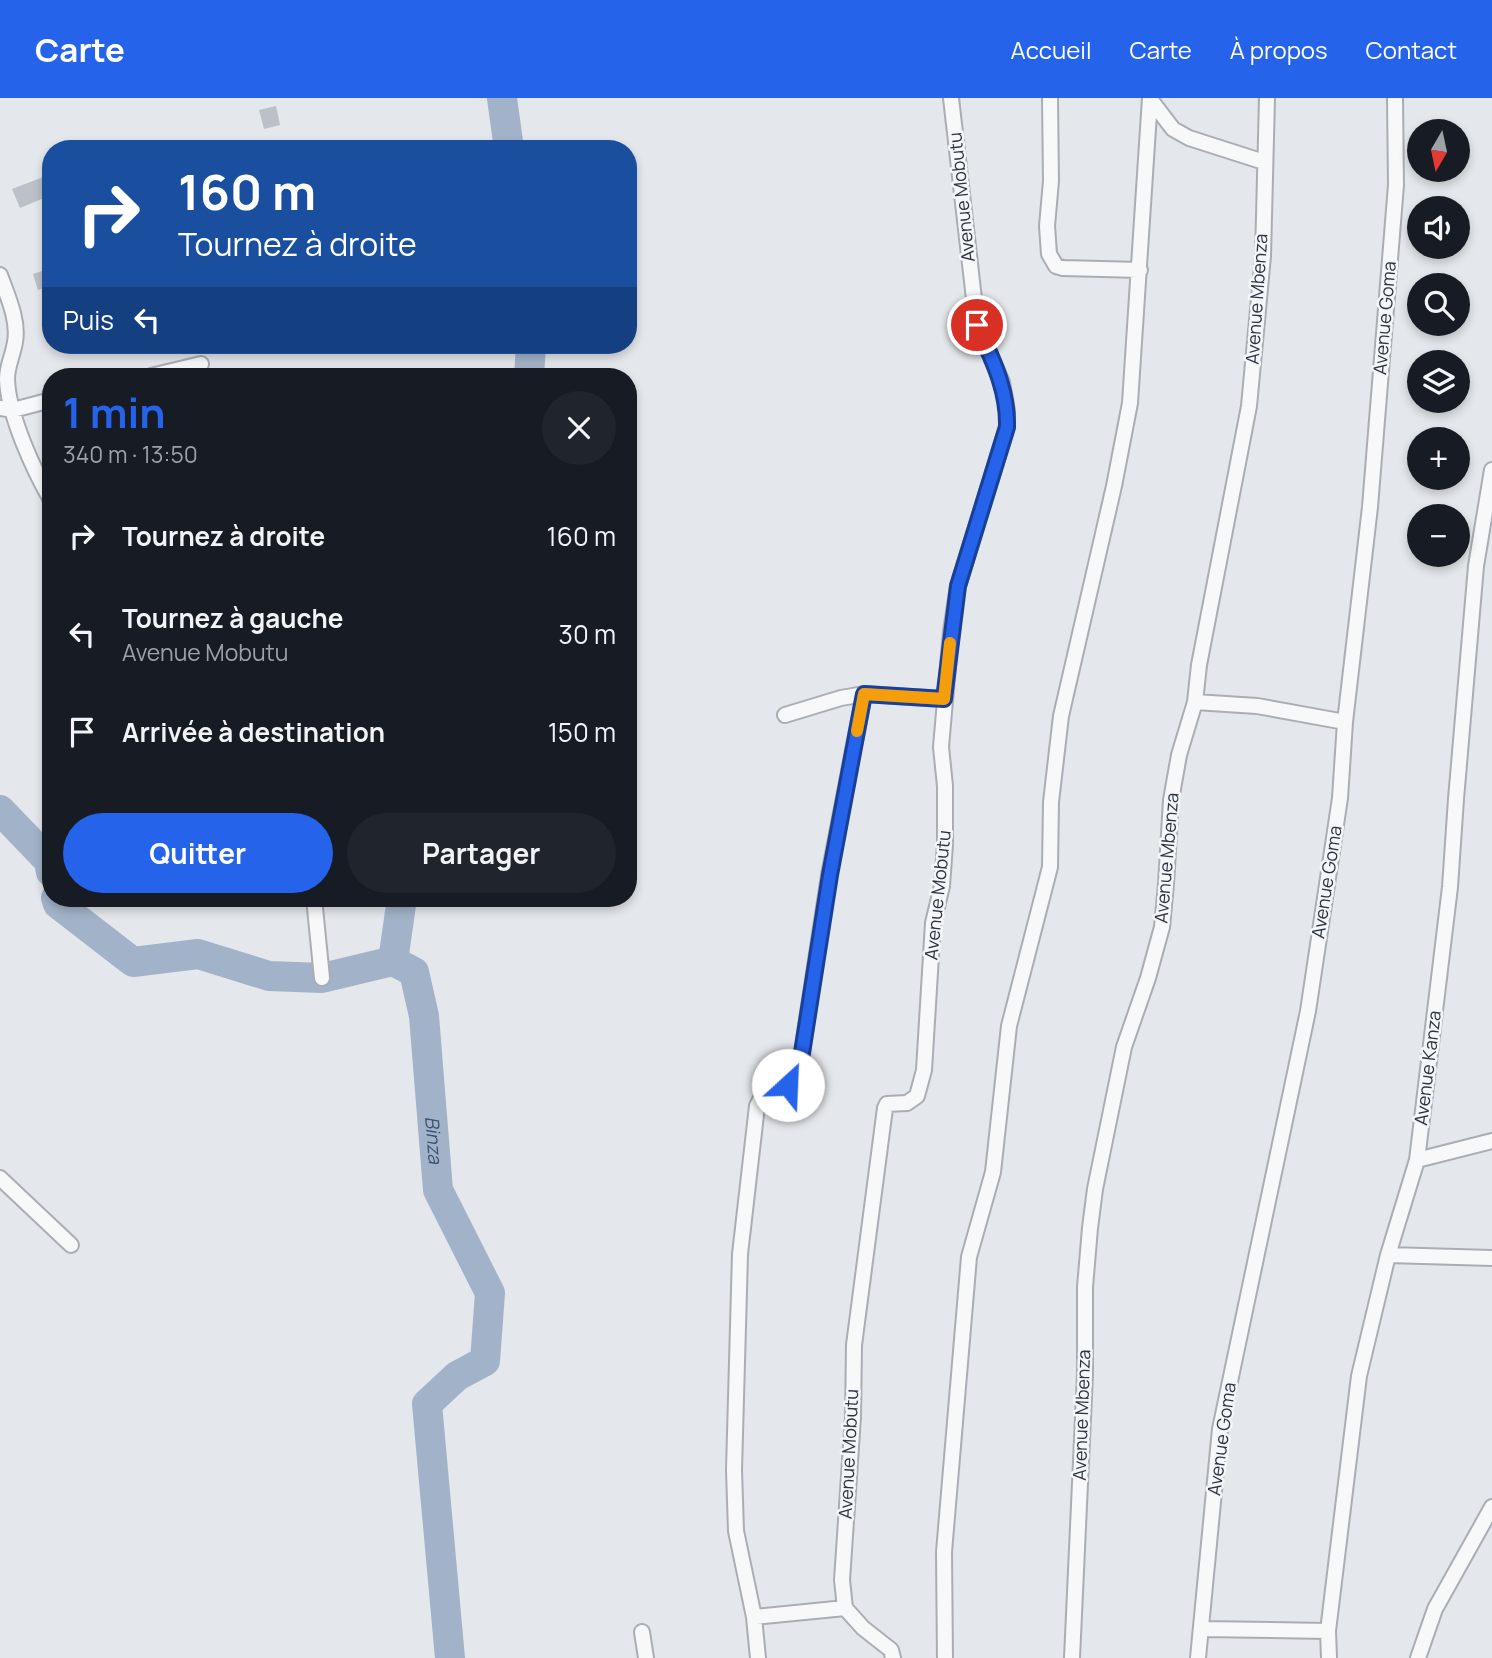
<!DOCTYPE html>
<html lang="fr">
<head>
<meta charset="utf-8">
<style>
	:root { --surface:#171b24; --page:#20242c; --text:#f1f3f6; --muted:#9ea1a6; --accent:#2563eb }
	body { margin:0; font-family:Manrope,sans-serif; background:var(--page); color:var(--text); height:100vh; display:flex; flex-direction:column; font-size:26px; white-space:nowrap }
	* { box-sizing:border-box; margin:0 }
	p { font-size:23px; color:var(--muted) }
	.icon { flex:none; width:38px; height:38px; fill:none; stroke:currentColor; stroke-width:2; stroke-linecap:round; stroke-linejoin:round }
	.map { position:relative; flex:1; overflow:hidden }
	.details { position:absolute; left:42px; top:270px; width:595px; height:539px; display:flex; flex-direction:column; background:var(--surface); border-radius:28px; box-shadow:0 4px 10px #0003 }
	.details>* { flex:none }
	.guide { position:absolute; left:42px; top:42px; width:595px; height:214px; border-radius:28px; box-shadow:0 4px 10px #0003; background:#1a4fa0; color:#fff; overflow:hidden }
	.needle { width:46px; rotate:189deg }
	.tools { position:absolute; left:1407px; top:21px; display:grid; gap:14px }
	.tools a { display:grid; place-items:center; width:63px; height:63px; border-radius:50%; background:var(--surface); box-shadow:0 4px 10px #0003; font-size:35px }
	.pin { position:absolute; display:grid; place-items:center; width:60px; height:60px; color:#fff; margin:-30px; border:4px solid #fff; border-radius:50%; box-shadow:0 2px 7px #0007 }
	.me { position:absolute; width:77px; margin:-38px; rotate:25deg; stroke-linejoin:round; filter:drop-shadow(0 0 5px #0008) }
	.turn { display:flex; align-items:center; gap:24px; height:147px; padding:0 21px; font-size:32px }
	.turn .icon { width:91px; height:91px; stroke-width:2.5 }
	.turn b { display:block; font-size:49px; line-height:60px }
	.then { display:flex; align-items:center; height:66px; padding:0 21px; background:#0003; gap:14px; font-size:26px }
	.round { display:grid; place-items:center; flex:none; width:74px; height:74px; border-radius:37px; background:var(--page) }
	.overview { display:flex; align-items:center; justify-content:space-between; height:119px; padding:0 21px }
	h1 { font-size:42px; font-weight:700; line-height:52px; color:var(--accent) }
	.primary-button { display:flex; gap:14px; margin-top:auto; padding:14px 21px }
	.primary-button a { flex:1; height:80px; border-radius:42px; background:var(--accent); color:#fff; font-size:28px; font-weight:700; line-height:80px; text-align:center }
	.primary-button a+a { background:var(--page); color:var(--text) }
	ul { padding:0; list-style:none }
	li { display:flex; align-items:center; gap:21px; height:98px; padding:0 21px }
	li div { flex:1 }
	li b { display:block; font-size:26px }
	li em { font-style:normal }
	header { display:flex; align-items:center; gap:42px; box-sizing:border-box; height:98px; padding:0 35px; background:var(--accent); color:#fff }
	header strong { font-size:33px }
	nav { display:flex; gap:38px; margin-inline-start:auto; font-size:24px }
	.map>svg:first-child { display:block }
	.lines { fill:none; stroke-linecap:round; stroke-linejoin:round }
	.river { stroke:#a2b3c9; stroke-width:30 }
	.building { fill:#bcc0c8 }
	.street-casing { stroke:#a9aeb5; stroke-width:18 }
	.street { stroke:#f7f8f9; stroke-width:14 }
	.route-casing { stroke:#184099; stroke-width:18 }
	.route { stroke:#2563eb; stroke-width:12 }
	.slow { stroke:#f59e0b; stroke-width:12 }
	.labels { text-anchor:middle; stroke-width:5; stroke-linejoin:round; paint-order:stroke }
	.street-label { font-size:18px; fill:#2c3443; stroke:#f4f6f8 }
	.water-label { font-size:19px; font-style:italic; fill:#395275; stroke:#f4f6f8 }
</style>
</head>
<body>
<header>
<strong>Carte</strong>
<nav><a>Accueil</a><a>Carte</a><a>À propos</a><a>Contact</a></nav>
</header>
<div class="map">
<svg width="1492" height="1560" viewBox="0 0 1492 1560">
	<rect width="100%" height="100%" fill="#e4e7eb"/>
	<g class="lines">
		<g class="river">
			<path d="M502,0L509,51"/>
			<path d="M529,278L531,247"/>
			<path d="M0,712L49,763L51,774"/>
			<path id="s1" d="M56,800L58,806L133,864L198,856L269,878L322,880L393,863L414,874L424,918L438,1092L490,1195L485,1263L457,1278L427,1306L450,1560"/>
			<path d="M393,863L402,800"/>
		</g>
	</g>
	<path class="building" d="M276,8L280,27L264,31L259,12Z
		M51,76V97L20,110L12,91Z
		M51,170V188L38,192L33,176Z"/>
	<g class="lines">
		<defs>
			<path id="street" d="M1050,0L1051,83L1047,128L1049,156L1056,168L1063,170L1140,172
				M1150,1L1173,31L1189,40L1264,64
				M0,177C7,197 19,222 15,244C13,257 7,268 7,281C8,316 33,371 51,402
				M151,278L201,266
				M0,310L13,312L51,302
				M1195,604L1257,608L1345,624
				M785,617L841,600L864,596L944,601
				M314,800L322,880
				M1417,1062L1492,1043
				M0,1080L71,1147
				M1388,1157L1492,1160
				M754,1519L845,1510
				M1201,1531L1328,1533
				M642,1534L646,1560
				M758,1560L754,1519L736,1433L734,1372L740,1156L757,1008C766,987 778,993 796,982L799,974L829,777L864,596
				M893,1560L891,1552L863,1530L845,1510L842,1482L853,1319L854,1247L885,1010L887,1006L907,1005L917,998L924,972L933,825L942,788L945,746V688L941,649L951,533L958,488L1007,329V312L1002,284L977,227L951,0
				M945,1560L944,1454L969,1159L993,1074L1009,928L1050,769L1051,704L1061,618L1114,388L1130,305L1150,0
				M1072,1560L1085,1276V1189L1090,1130L1095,1091L1124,949L1148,880L1162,829L1166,786L1171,702L1179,657L1195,604L1199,567L1249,308L1263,158L1267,0
				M1198,1560L1220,1331L1308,913L1340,700L1345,624L1370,409L1396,87L1395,0
				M1329,1560L1328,1533L1359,1278L1388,1157L1417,1062L1450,789L1456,701L1476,468L1492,372
				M1418,1560L1435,1511L1492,1409"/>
		</defs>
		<use href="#street" class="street-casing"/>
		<use href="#street" class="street"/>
	</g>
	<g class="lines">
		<defs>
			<path id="route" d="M788,987L796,982L799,974L830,777L864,596L944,601L958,488L1007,329C1008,291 992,261 977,227"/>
		</defs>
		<use href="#route" class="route-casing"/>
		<use href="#route" class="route"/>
		<path class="slow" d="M857,633L864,596L944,601L950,545"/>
	</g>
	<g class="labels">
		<g class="street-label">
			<text transform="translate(962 99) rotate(-96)" y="6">Avenue Mobutu</text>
			<text transform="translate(1257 201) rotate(-86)" y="6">Avenue Mbenza</text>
			<text transform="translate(1385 220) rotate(-85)" y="6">Avenue Goma</text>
			<text transform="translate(1167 760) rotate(-85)" y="6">Avenue Mbenza</text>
			<text transform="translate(1327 784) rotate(-81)" y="6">Avenue Goma</text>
			<text transform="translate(938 797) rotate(-84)" y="6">Avenue Mobutu</text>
			<text transform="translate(1428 970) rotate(-83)" y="6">Avenue Kanza</text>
			<text transform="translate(1082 1317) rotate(-88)" y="6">Avenue Mbenza</text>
			<text transform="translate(1222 1341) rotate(-82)" y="6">Avenue Goma</text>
			<text transform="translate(849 1356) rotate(-87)" y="6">Avenue Mobutu</text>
		</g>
		<g class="water-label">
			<text dy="7" stroke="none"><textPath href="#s1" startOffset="560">Binza</textPath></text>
		</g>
	</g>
</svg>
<div class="tools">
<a><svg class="needle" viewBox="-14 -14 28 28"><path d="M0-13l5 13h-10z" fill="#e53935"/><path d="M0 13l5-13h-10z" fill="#9ea1a6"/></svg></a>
<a><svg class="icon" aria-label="sound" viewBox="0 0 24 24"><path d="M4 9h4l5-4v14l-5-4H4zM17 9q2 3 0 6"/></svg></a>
<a><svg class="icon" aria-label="search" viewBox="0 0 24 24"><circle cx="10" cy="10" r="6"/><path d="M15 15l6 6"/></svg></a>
<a><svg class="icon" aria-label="layers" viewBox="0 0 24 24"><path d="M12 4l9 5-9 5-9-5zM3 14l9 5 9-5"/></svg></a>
<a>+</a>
<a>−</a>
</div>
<div class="pin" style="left:977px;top:227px;background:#d93025"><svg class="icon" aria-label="arrive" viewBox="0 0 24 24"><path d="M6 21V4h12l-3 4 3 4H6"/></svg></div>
<svg class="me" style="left:788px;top:987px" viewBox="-20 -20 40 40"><circle r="19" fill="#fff"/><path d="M0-13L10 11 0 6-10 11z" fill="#2563eb"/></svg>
<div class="guide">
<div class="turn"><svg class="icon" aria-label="right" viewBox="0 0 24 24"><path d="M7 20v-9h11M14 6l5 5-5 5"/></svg><div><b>160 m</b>Tournez à droite</div></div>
<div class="then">Puis<svg class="icon" aria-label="left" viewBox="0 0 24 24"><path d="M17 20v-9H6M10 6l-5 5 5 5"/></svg></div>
</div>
<section class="details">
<div class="overview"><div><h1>1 min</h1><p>340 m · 13:50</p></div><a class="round"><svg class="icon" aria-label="close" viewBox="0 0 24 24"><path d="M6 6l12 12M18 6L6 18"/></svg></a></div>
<ul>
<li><svg class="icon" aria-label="right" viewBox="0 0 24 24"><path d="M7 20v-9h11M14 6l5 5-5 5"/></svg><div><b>Tournez à droite</b></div><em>160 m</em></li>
<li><svg class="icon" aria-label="left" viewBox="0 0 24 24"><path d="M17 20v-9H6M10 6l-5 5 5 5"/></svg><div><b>Tournez à gauche</b><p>Avenue Mobutu</p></div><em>30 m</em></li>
<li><svg class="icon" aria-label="arrive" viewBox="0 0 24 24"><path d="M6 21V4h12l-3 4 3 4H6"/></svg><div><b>Arrivée à destination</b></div><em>150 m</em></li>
</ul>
<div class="primary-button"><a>Quitter</a><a>Partager</a></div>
</section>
</div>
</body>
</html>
